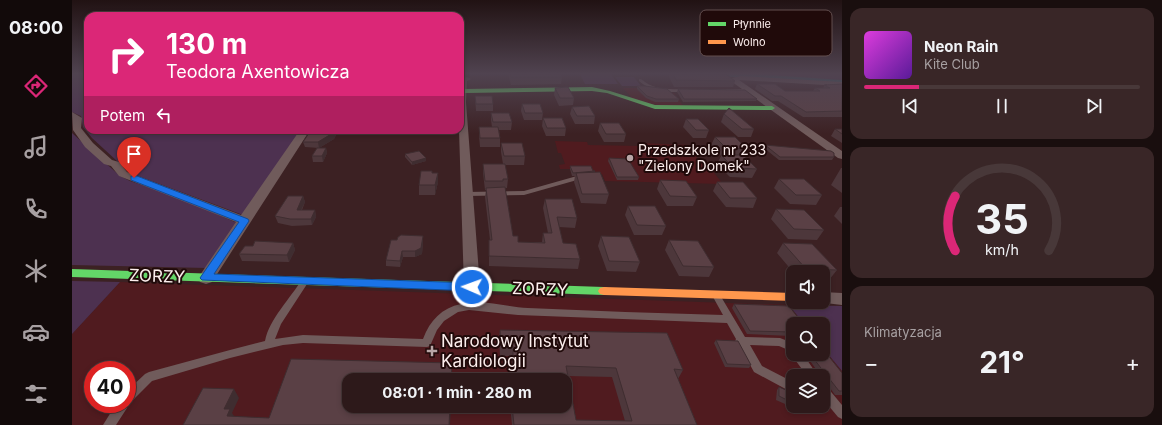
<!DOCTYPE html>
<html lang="pl">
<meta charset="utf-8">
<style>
:root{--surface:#2d191a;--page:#392627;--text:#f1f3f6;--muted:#a7a0a2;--line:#483839;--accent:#db2777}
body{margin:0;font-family:Inter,sans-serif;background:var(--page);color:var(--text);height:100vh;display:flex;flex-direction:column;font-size:15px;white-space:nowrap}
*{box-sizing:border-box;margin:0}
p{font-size:13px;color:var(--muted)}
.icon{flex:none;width:22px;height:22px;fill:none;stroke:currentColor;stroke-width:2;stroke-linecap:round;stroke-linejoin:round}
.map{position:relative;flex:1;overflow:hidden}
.details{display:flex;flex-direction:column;gap:8px;padding:8px;background:#190e0e;width:320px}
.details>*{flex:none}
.top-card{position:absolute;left:12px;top:12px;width:380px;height:122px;border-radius:12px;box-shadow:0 2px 6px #0003,0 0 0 1px var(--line);background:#db2777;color:#fff;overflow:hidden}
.tools{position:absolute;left:714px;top:265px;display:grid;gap:8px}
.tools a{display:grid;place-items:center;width:44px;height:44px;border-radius:8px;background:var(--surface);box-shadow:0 2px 6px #0003,0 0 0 1px var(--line);font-size:20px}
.speed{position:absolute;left:12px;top:361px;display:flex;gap:8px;font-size:20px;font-weight:700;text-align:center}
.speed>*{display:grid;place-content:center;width:52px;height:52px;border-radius:50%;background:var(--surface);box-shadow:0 2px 6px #0003,0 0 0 1px var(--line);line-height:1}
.speed .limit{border:6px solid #d22;background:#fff;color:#111}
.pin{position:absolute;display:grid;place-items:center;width:34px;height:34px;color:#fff;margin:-41px -17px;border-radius:50% 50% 50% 0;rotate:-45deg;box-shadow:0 0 4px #0007}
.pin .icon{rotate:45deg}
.me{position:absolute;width:44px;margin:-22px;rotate:272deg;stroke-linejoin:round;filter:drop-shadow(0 0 3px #0008)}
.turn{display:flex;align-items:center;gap:14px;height:84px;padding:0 16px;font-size:18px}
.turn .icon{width:52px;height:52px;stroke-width:2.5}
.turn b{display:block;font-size:28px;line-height:34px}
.then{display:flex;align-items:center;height:38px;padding:0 16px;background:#0003;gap:8px;font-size:15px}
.big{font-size:30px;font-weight:700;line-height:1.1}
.details .tile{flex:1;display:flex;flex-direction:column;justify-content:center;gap:6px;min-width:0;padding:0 14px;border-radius:12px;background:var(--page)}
.details .dial{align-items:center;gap:0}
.dial svg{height:104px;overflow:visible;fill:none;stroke:var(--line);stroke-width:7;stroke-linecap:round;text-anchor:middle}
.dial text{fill:var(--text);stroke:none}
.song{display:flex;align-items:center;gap:12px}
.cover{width:48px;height:48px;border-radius:6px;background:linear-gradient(135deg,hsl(300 70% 55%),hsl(270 70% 35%))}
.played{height:4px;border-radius:2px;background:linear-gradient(90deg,var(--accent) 20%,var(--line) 20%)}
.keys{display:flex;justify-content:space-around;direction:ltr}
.heat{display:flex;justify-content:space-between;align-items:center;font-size:22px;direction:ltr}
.trip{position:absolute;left:270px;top:373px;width:230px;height:40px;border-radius:12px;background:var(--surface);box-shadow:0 2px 6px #0003,0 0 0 1px var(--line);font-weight:700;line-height:40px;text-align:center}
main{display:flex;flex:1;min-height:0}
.dock{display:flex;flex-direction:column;width:72px;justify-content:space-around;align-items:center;background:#120a0a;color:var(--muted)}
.dock .icon{width:28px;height:28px}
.dock .current{color:var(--accent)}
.dock b{font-size:18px;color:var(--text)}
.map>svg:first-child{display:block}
.built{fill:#501b1f;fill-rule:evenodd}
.green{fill:#4d3150}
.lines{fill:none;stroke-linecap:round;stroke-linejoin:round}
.canal{fill:#1c7075;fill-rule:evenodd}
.lane{fill:#705b5b;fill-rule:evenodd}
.street{fill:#705b5b;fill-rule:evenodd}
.fast{fill:#63d668;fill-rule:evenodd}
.slow{fill:#ff974d;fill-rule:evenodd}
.wall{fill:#4d373b;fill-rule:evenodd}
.shaded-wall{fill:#3f2d30}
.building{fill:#5a4045;stroke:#3f2d30;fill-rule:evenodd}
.route{fill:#1a73e8;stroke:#114b97}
.poi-dot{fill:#b9a6a6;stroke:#200a0a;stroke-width:1.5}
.labels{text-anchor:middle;stroke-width:4;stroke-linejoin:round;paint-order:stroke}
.poi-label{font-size:14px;fill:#fceeed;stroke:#200a0a;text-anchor:start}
.near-street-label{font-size:17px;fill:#fceeed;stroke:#200a0a}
.near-poi-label{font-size:17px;fill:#fceeed;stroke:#200a0a;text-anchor:start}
.key{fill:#200a0a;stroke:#624e4e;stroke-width:1}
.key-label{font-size:11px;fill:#fceeed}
</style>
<main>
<nav class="dock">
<b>08:00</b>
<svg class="icon current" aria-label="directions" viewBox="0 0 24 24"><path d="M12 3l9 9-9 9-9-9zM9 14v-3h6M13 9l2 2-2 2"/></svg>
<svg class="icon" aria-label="music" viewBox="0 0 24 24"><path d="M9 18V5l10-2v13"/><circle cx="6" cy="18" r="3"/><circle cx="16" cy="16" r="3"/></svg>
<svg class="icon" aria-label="phone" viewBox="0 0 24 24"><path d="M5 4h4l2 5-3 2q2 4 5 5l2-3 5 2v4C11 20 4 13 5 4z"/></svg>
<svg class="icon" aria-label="climate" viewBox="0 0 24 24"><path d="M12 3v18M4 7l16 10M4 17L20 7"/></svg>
<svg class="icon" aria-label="car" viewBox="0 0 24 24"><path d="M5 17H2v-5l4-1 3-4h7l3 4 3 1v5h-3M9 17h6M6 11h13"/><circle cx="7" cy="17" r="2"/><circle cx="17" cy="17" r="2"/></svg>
<svg class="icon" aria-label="filters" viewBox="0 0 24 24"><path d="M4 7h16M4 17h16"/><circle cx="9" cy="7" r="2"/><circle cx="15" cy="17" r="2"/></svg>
</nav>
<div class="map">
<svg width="770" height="425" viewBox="0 0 770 425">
<rect width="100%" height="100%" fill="#3c2123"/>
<path class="built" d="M551 88H569L602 93 612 107H593L562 100Z
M483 141 515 142 516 145 567 146 566 143 619 145 624 151 621 152 629 163H634L651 184 533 181 530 174H520L518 169H488L487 165 493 164 489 153H486Z
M48 282 717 305 732 324H721V354H751V348L770 371V425H0V334ZM21 370H55V404H21ZM721 376H751V406H721ZM277 380H493V406H277Z"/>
<path class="green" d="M0 74H16V130H229L171 215 58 173 20 138 11 127 9 116 0 112Z
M508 74H539L546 84H513Z
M664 74H770V80Z
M543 77H562L569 86H550Z
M0 133 48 176 58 181 106 197 165 223 135 268 0 265Z
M0 281 48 282 0 334Z
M717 305 770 306V371L751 348V324H732Z"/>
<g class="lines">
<path class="canal" d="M645 74H686L770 80V84L648 76Z"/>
<path class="lane" d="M567 79H569C583 91 598 89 615 89L617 90C613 92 609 91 604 92 590 92 577 90 567 81Z
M628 89H674L676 90 674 91H628Z
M505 176H511L514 178 513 179 505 180 452 195 395 196 392 194 395 192 452 191Z
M233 278 236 279 237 281 209 324 203 339 231 335 351 339C358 320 370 308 389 304 410 299 435 307 456 308 521 311 586 313 651 315L641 297 642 295 645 294 648 295 673 337 708 338 721 343V354H731L746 376H735L721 357 720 354 721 352 707 346 678 345 690 366 721 382V393L682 372 667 345 665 344 663 341 664 339 655 323 446 315 397 310 386 312 372 321 365 330 358 346 355 347 231 343 211 345 158 358 80 381 59 402 56 403 55 408 44 425H31L44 404H55V391L73 374 77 372 158 350 193 341C197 319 219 298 230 279Z
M751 386 755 387 770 405V419L766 417 751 399Z"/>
<path class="street" d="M669 76 770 82V86L667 80 770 151V159L766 158 656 79Z
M395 77 399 79 395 81 394 102 408 287 406 291 400 293 394 291 392 287 387 130 388 79Z
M0 112 10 118 9 128 21 143 40 160 47 162 55 172 169 215 228 130H238L140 282 134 284 128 282 126 278 164 222 47 176 39 166 32 164 13 147 1 130Z
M751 292 770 293V305L745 302H751Z"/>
<path class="fast" d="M520 87 538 91 583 105 700 106 703 108 700 110 583 109 535 93 520 91 392 93 389 91 392 89Z
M0 269 532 287 536 288 538 291 536 294 532 295 0 277Z"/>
<path class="slow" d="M532 287 721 293V301L532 295 528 294 526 291 528 288Z"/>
</g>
<path class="wall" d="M436 74H489L490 77 489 84 439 85Z
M597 74H601L663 81 661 87H602L597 77Z
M685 84 713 91H741L743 88H751L753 85 770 84V117H731L706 101H700L683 89Z
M565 86 607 99 606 102H583L574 98 565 89Z
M483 88 502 98 501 105 487 106 482 95Z
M606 89 685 99 684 101 611 102 605 92Z
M403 96 421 104V111H404Z
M450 104 471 113 470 120H452L449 111Z
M500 107 523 116 522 124H503L498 114Z
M419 113 440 122 439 130H427L428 138V147H408L407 136V127H420L419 120Z
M652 114 682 129 679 137H666L649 122Z
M471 118 494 128 493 136H474L470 126Z
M614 119 637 130 634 138H621L611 127Z
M528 123 554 134 552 142H532L526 131Z
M763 129H770V143L759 136Z
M239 130H266V131L262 139 247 148 233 147 231 142Z
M643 137 675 149 672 156 685 169 680 178 658 177 645 164 649 156 639 145Z
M429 143 453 156 452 165H433L436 179 435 188H433L441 236 446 242H470L471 233H476L471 208 473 199 505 218 503 228 487 227 491 243 508 259 506 269 417 266V250L418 240 413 197 414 190H413L411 173V164H431L429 152Z
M693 145 762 157 760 160H707L692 148Z
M254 148 255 153 251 162H241L240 156Z
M333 154 354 161 340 165 333 157Z
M537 158 567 177 566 180H545L536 161Z
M498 166 523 171V173L537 194 534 204 509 203 502 182 503 176H500L498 169Z
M769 168H770V193L759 185Z
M360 173H366V182L363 195H347V185Z
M707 179 750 195 744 205 718 204 702 188Z
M588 180 625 197 621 206H595L585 189Z
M645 182 685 198 681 208 654 207 641 191Z
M231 196 233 202 230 210H243L244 217 240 225 220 226 206 223 203 216Z
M556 206 594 226 590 235H562L553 215Z
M768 207H770V224L762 216Z
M704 209 752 230 745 240 716 239 699 219Z
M351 236V242L350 254 343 257H331L328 267 314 266V260L325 240Z
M529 236 568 262 564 272 535 271 526 246Z
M597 240 642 267 637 277 607 276 593 250Z
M221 243 223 250 217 262 170 261 167 254 181 246Z
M711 243 765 270 757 280H751V272H721L705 253Z
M662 304 721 324V339L719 336 675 334 660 308Z
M428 330 611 370 606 379 625 425H440L438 406H493V380H437L436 374 437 365H440L439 356H428L427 339ZM496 376 540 377 553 421 504 420Z
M644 340 679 365 677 368 653 367 642 343Z
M733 354H751L770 373V395H763L751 378V376H749Z
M707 387 721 393V406H732V408L729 411 704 400 705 390Z"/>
<path class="shaded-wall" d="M263 130H266V131L262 139 247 148 246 142Z
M254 148 255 153 251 162 250 156Z
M354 158V161L340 165V162Z
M366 173V182L363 195V185Z
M231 196 233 202 226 216 225 210Z
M243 210 244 217 240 225 239 219Z
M351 236V242L350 254 343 257V251Z
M221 243 223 250 217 262 215 255Z
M330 251 331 257 328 267V261Z
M162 389 167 398 160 413 164 419 155 416 152 409Z
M378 406H379L378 425H377Z"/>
<path class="building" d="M438 74H489L490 77H439Z
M601 74H654L663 81 604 80Z
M685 84H703L713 91H748L743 88H758L752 85H755H753L770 84V111L734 112 709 96H703Z
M565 86H573L595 89 607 99H584L575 96Z
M496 87 502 98H488L483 88Z
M606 89 673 90 685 99H612Z
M403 96H420L421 104H404Z
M450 104H468L471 113H453Z
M517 106 523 116H505L500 107Z
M657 108 682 129H670L652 114Z
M419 113H437L440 122H421Z
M471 118H490L494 128H475Z
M614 119H626L637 130H624Z
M528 123H547L554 134H534Z
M407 127H426L428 138H408Z
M763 129H770V134Z
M239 130H263L261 133 246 142H231Z
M643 137H663L675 149 654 148Z
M429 143H450L453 156H432Z
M693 145 759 151 762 153V157H708Z
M245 148H254L250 156H240Z
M347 151 354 158 340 162 333 154Z
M649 155H671L685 169 662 168Z
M537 158 556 159 567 177H545Z
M411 164H433L436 179H431V181H413Z
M498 166H519L521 171H523L501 173Z
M349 171H360V173H366L363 185H347Z
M528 172 537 194H510L504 173Z
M707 179H732L750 195H724Z
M588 180 614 181 625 197 598 196Z
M645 182H671L685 198H658Z
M433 187 441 236H446V242L473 243 471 233H480L473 199H500L505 218 485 217 491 243 504 244 508 259 417 256V240H420L414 188Z
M216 196H231L225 210H243L239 219H218L203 216Z
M556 206H583L594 226 565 225Z
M704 209 732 210 752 230 722 229Z
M329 235 351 236 349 248 343 251H330L328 261 314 260 319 240H325L326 237Z
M529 236 557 237 568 262 537 261Z
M597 240 626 241 642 267 611 266Z
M183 241 221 243 215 255 167 254 173 246H181Z
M711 243 740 244 765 270 734 269Z
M662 304 717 306 731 324H721V332L678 331Z
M428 330 595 333 611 370 602 369 625 425H442L440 406H493V380H438L437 365H441V346H429ZM494 366 544 368 560 421 504 420Z
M644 340 666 341 679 365 655 364Z
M751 349 770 373V391H767L738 354H751Z
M219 359 380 363 379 380H277V406H378L377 425H111L131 388 162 389 152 409H158L155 416 197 418Z
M707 387 721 393V403L707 396Z"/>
<linearGradient id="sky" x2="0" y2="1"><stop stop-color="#211213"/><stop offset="0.55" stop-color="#504350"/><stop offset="1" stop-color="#504350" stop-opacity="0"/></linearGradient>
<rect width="770" height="134" fill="url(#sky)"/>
<path class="route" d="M59 176H65L176 219 177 221 142 274 400 283 405 287 400 291 130 280 128 278 130 275 167 222 59 180Z"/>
<g class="poi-dot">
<circle cx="558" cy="158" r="4"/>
<path d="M358 345h4v4h4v4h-4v4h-4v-4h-4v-4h4z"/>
</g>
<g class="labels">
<g class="poi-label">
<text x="566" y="155">Przedszkole nr 233<tspan x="566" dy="16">"Zielony Domek"</tspan></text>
</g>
<g class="near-street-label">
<text transform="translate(85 276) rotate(2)" y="6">ZORZY</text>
<text transform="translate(468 289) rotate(2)" y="6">ZORZY</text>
</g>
<g class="near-poi-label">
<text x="369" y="347">Narodowy Instytut<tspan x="369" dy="20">Kardiologii</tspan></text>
</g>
</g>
<rect x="628" y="10" width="132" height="46" rx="6" class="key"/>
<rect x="636" y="22" width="18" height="4" fill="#63d668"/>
<rect x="636" y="40" width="18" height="4" fill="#ff974d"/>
<g class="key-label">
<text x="661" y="28">Płynnie</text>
<text x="661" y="46">Wolno</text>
</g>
</svg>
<div class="tools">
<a><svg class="icon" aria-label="sound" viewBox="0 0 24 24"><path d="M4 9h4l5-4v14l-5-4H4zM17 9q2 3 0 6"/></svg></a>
<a><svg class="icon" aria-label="search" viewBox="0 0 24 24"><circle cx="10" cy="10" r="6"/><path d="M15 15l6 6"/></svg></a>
<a><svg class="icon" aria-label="layers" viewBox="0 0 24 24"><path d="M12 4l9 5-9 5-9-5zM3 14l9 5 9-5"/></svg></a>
</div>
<div class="speed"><div class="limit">40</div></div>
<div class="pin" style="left:62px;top:178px;background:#d93025"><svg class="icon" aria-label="arrive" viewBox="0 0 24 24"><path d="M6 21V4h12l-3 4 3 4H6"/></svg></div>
<svg class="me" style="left:400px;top:287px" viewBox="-20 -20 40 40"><circle r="17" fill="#1a73e8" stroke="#fff" stroke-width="3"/><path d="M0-11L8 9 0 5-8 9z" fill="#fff"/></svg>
<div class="trip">08:01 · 1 min · 280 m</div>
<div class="top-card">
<div class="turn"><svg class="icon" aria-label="right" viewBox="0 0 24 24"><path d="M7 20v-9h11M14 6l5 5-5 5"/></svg><div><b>130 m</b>Teodora Axentowicza</div></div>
<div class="then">Potem<svg class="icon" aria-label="left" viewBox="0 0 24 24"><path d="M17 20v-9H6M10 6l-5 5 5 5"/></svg></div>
</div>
</div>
<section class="details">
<div class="tile">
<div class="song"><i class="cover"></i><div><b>Neon Rain</b><p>Kite Club</p></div></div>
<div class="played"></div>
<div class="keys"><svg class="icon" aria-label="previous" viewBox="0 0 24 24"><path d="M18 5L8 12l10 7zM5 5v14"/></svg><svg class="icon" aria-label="pause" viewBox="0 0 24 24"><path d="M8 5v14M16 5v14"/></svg><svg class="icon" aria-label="next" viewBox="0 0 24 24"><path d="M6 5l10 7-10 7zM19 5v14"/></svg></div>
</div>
<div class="tile dial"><svg viewBox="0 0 100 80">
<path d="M14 69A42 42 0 1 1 86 69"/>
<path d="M14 69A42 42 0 0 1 14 27" stroke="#db2777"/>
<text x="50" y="56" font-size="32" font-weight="700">35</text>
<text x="50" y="72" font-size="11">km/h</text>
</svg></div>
<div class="tile"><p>Klimatyzacja</p>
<div class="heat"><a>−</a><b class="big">21°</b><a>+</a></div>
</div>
</section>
</main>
